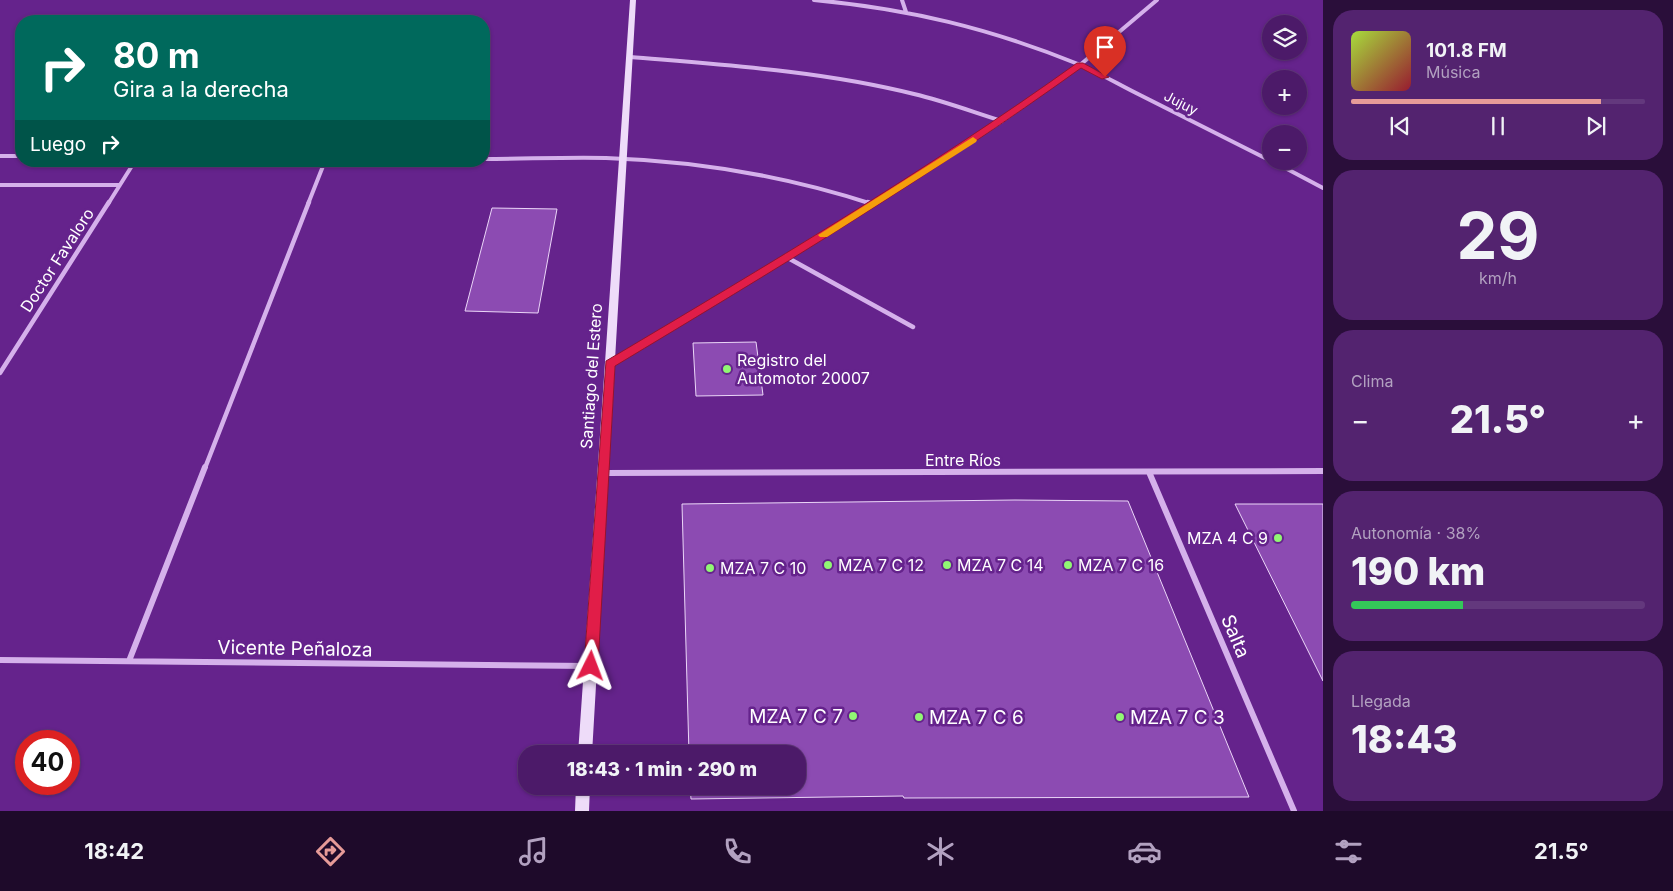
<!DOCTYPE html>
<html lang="es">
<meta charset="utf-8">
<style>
:root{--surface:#4c1a69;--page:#53236f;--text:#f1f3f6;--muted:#b2a1c0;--line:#63387d;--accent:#e69b98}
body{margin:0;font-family:Inter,sans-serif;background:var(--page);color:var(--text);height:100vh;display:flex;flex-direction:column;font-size:19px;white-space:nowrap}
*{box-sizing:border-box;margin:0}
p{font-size:16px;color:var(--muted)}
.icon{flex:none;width:28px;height:28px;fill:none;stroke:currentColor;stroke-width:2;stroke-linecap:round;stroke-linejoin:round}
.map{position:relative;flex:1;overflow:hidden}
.details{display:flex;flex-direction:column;gap:10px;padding:10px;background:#2a0e3a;width:350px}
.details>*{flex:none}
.hud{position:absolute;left:15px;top:15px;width:475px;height:152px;border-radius:20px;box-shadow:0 1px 4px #0004,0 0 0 1px var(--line);background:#00695c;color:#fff;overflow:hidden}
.tools{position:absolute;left:1262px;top:15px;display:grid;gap:10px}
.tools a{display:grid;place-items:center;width:45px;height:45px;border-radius:50%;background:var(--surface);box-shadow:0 1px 4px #0004,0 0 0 1px var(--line);font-size:25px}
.speed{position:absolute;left:15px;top:730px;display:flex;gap:10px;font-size:25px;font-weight:700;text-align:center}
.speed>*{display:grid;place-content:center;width:65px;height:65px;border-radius:50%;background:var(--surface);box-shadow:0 1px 4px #0004,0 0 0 1px var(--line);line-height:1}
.speed .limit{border:8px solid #d22;background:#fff;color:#111}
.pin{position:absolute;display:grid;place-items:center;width:42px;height:42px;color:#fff;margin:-51px -21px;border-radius:50% 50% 50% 0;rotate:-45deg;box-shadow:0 0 5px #0007}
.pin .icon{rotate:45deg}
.me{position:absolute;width:55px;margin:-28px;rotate:3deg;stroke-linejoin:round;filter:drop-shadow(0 0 4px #0008)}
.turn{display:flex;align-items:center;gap:18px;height:105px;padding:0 15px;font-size:22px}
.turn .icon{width:65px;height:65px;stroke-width:2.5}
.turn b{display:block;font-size:35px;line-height:42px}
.then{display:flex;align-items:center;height:48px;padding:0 15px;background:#0003;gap:10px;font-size:19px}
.big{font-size:38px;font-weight:800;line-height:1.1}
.details .card{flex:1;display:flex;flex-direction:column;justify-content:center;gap:8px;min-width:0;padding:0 18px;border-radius:20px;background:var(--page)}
.details .dial{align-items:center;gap:0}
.dial b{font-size:65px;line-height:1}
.song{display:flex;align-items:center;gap:15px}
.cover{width:60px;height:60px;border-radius:8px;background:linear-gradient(135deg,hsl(80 70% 55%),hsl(350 70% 35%))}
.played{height:5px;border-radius:2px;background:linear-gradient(90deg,var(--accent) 85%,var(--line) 85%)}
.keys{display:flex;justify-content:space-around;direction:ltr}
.heat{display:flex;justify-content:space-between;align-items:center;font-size:28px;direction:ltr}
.charge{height:8px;border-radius:4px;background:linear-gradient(90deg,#34c759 38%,var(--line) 0)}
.trip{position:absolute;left:518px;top:745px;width:288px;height:50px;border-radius:20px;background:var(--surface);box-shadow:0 1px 4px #0004,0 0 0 1px var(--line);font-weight:800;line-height:50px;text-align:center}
.menu{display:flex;height:80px;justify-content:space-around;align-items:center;background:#1e0a2a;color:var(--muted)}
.menu .icon{width:35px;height:35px}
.menu .active{color:var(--accent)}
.menu b{font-size:22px;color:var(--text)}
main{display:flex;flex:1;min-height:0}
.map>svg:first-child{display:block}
.building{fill:#8c4bb2;stroke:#ebd6f8}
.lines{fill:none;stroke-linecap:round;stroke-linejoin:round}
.street-far2{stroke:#d5b1eb;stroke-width:4}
.street-far1{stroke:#d5b1eb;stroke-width:4.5}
.street{stroke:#d5b1eb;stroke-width:6}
.secondary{fill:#eedcf9;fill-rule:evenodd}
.route{fill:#e11d48;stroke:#92132f}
.slow{fill:#f59e0b}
.poi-dot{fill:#91f674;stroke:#65238c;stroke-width:2}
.labels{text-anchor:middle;stroke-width:5;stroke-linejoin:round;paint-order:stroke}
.far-street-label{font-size:14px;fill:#fff;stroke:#65238c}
.street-label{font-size:16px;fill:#fff;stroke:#65238c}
.poi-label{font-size:16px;fill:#fff;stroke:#65238c;text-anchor:start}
.near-street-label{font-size:19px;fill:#fff;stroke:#65238c}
.near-poi-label{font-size:19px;fill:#fff;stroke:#65238c;text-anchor:start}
</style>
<main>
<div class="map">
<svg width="1323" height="811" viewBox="0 0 1323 811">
<rect width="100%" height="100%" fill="#65238c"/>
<path class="building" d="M492 208 557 209 538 313 465 311Z
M756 342 763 395 696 396 693 343Z
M1015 500 1128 501 1249 797 904 798 903 796 691 799 690 786H796V754H689L682 504Z
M1235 504H1323V681Z"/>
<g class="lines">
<path class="street-far2" d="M814 0C909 9 989 28 1078 64 1100 73 1121 86 1142 96 1185 118 1228 139 1271 161
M902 0 906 12
M630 57C725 65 822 71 914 94 944 101 973 112 1002 121
M0 156H21
M484 159C525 159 565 157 606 158 696 161 786 176 872 204
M1272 161 1323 188
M0 185H120
M108 204 135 161
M308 204 325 161
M873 204 1002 121 1080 65 1157 0"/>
<path class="street-far1" d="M868 202 873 204
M788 258 913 327
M610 364 788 258 875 202
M0 373 109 202
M205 468 309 202"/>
<path class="street" d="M1149 472 1294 811
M604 473 1323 471
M0 660 590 666
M129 661 205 467"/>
<path class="secondary" d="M630 0H636L592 754H578Z
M576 786H590L589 811H575Z"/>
</g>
<path class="route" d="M1077 63H1083L1109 77 1102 79 1081 68C931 176 773 271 615 366L598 666 596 670 591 672 586 670 584 666 606 361C766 266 926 171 1077 63Z"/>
<path class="slow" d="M973 137 977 140 976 142 827 237H820L818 235Z"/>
<g class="poi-dot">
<circle cx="727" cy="369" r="5"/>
<circle cx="1278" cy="538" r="5"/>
<circle cx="828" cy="565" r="5"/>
<circle cx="947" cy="565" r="5"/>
<circle cx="1068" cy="565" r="5"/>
<circle cx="710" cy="568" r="5"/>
<circle cx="853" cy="716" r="5"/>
<circle cx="919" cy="717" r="5"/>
<circle cx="1120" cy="717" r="5"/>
</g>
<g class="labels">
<g class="far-street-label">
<text transform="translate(1181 103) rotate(27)" y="5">Jujuy</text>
</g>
<g class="street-label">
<text transform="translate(57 260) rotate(-57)" y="6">Doctor Favaloro</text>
<text transform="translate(591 376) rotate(-86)" y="6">Santiago del Estero</text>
<text x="963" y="466">Entre Ríos</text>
</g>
<g class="poi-label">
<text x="737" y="366">Registro del<tspan x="737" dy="18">Automotor 20007</tspan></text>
<text x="1268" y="544" text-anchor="end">MZA 4 C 9</text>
<text x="838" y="571">MZA 7 C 12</text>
<text x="957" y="571">MZA 7 C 14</text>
<text x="1078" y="571">MZA 7 C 16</text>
<text x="720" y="574">MZA 7 C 10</text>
</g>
<g class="near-street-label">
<text transform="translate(1236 636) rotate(67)" y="7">Salta</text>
<text transform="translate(295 648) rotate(1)" y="7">Vicente Peñaloza</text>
</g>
<g class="near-poi-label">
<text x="843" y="723" text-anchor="end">MZA 7 C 7</text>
<text x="929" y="724">MZA 7 C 6</text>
<text x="1130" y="724">MZA 7 C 3</text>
</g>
</g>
</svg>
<div class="tools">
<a><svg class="icon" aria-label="layers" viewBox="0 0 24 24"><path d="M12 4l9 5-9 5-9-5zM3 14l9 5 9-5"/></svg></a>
<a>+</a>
<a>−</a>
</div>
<div class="speed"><div class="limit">40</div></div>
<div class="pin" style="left:1105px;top:77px;background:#d93025"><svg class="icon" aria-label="arrive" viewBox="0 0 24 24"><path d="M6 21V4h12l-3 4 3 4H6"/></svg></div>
<svg class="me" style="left:591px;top:666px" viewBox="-20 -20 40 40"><path d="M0-17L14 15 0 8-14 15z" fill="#e11d48" stroke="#fff" stroke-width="4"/></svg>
<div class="trip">18:43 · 1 min · 290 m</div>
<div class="hud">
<div class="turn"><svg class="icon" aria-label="right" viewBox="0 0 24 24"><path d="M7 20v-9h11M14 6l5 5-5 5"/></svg><div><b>80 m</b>Gira a la derecha</div></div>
<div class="then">Luego<svg class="icon" aria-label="right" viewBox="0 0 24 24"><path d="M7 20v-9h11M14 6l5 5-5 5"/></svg></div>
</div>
</div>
<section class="details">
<div class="card">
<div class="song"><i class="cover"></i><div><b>101.8 FM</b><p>Música</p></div></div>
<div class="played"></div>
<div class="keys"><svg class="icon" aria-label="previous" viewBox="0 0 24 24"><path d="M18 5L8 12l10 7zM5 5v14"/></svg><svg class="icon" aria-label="pause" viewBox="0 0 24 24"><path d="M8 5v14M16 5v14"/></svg><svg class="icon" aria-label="next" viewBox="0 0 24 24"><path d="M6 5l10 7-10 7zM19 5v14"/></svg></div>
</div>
<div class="card dial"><b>29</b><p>km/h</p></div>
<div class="card"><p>Clima</p>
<div class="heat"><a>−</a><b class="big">21.5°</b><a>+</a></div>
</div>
<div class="card"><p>Autonomía · 38%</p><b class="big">190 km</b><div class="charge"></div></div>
<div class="card"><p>Llegada</p><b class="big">18:43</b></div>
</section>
</main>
<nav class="menu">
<b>18:42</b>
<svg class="icon active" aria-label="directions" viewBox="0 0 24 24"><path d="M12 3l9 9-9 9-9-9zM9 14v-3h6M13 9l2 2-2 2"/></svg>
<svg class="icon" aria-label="music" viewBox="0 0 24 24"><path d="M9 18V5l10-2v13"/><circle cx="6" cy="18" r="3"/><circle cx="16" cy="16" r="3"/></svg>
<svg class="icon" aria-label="phone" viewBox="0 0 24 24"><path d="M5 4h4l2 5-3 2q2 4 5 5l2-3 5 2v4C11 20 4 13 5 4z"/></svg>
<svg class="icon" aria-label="climate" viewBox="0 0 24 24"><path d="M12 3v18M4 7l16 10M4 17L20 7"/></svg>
<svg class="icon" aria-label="car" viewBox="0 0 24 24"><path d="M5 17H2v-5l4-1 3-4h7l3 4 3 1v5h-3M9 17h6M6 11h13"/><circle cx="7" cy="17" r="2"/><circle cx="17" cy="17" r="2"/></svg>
<svg class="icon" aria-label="filters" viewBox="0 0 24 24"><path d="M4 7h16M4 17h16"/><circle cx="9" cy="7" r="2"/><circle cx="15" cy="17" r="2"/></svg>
<b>21.5°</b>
</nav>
